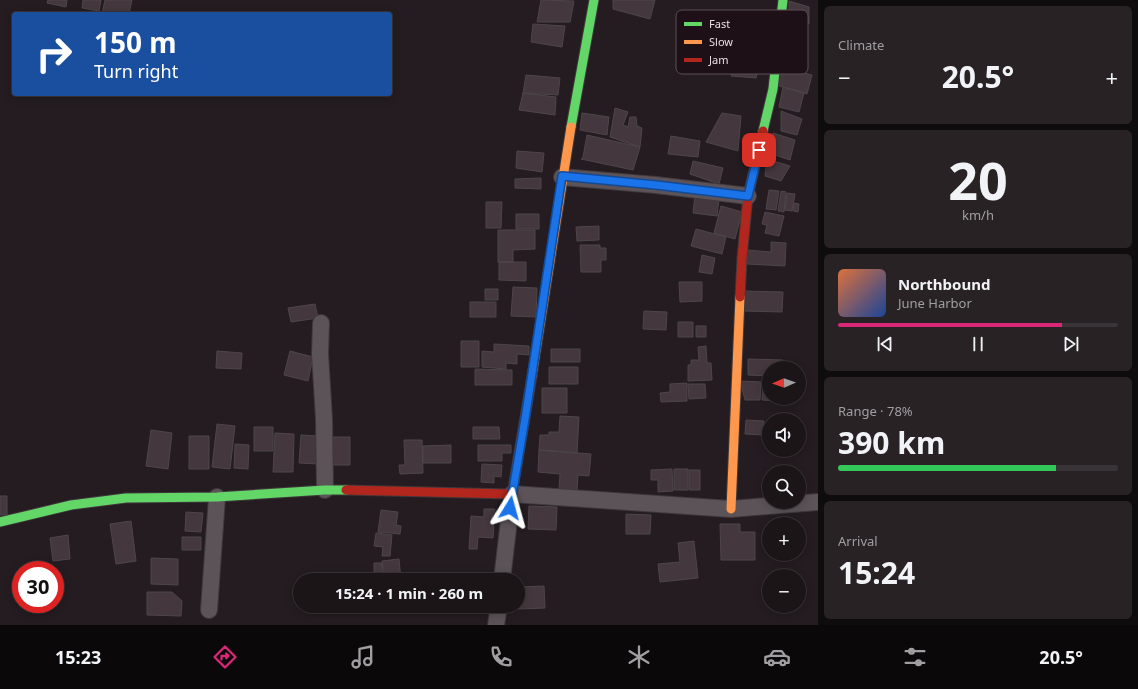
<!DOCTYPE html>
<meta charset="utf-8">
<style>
:root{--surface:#1b1518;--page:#282225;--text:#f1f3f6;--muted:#a09fa2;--line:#393437;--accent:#db2777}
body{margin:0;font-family:"Noto Sans",sans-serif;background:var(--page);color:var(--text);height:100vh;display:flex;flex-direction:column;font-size:15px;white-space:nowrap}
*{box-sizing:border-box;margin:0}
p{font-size:13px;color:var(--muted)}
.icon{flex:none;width:22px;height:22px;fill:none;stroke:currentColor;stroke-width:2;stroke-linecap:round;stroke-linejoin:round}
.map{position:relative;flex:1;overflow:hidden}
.drawer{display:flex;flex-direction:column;gap:6px;padding:6px;background:#0f0c0d;width:320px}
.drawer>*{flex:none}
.banner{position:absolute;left:12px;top:12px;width:380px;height:84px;border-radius:4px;box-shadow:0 2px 10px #0003,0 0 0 1px var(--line);background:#1a4fa0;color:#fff;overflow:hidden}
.needle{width:26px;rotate:268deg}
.fabs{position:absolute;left:762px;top:361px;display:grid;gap:8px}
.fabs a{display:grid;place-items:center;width:44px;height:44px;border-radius:50%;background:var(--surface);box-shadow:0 2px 10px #0003,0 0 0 1px var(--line);font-size:20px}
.speed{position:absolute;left:12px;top:561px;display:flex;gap:8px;font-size:20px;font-weight:700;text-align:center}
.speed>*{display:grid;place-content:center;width:52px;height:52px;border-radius:50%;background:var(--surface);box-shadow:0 2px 10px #0003,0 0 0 1px var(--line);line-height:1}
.speed .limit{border:6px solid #d22;background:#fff;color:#111}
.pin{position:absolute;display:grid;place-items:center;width:34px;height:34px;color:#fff;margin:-17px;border-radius:8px;box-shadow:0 2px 6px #0006}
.me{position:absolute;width:44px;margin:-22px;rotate:8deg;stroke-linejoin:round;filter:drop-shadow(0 0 3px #0008)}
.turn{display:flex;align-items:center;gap:14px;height:84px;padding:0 16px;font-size:18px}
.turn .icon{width:52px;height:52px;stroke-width:2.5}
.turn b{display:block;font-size:28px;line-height:34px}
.big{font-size:30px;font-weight:700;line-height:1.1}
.drawer .tile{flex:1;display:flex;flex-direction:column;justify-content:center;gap:6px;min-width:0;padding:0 14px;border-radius:6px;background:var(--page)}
.drawer .dial{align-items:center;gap:0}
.dial b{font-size:52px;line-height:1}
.song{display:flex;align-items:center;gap:12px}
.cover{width:48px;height:48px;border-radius:6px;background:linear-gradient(135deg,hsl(20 70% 55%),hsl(220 70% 35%))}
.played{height:4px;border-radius:2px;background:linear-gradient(90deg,var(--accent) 80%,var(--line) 80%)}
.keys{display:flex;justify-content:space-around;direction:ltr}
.heat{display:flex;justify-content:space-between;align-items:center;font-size:22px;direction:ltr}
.charge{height:6px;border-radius:3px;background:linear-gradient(90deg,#34c759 78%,var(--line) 0)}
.trip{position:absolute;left:293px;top:573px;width:232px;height:40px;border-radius:20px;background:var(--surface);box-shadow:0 2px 10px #0003,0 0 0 1px var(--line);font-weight:700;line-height:40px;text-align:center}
.dock{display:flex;height:64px;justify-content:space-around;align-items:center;background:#0b080a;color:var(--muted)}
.dock .icon{width:28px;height:28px}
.dock .on{color:var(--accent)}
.dock b{font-size:18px;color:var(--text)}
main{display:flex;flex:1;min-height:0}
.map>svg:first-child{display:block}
.building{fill:#44383e;stroke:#4d4649}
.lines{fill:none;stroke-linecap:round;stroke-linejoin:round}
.street-casing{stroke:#3f383b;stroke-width:18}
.fast-casing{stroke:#3f383b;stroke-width:11}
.slow-casing{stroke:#3f383b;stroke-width:11}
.jam-casing{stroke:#3f383b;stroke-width:11}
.street{stroke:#5b5357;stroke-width:16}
.fast{stroke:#63d668;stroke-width:9}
.slow{stroke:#ff974d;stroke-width:9}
.jam{stroke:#b3261e;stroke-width:9}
.route-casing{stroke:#114b97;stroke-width:10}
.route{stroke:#1a73e8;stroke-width:7}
.key{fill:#1e1017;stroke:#5b4e54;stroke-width:1}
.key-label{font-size:11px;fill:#e9dee3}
</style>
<main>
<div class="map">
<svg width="818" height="625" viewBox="0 0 818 625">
<rect width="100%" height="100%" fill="#241c20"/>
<path class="building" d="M48 0H67L66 7 47 3Z
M83 0H101L99 11 82 8Z
M105 0H132L129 14H102Z
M541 0 574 1 570 22H537Z
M613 0H655L650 19 613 9Z
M789 1 809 7V24L789 16Z
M533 24 565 26 562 47 531 42Z
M741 44 756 50 751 65 758 70 756 78 731 76Z
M780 67 812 75 807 94 776 85Z
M526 75 560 78 558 95 523 93Z
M783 87 804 93 799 112 779 107Z
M523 93 556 97 555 115 519 110Z
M615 108 628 112 623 125 628 127 630 117H636L637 126 642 128 640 147 610 137Z
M781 111 802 119 797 135 781 131Z
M582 113 609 117 607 135 580 130Z
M722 113 741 116 738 151 706 142Z
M773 133 795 140 790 160 769 153Z
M587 135 640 147 633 170 581 159 583 157Z
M671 136 700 141 698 157 668 154Z
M517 151 544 153 542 172 516 168Z
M767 159 790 166 781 181 765 176Z
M693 161 723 168 719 184 690 174Z
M541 178V189L515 188V179Z
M769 190 779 191 776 210 766 209Z
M781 191 786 192 784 212 778 211Z
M787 193 795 194 792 211 785 210Z
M695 195 719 198 717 216 693 213Z
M486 202H502L501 228H486Z
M794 203 799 204 798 212 793 211Z
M721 206 742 212 735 239 714 233Z
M765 212 784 216 779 236 765 233 767 225 762 224Z
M516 214H539V229H516Z
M599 226V240L577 241 576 227Z
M696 229 726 237 722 254 691 246Z
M498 230H535V249L513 250V262H498Z
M771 242 786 243 785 266 747 264V250L771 252Z
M580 245H600V248H606V260H601V272H581Z
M702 255 715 258 712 274 699 272Z
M499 262H526V281L499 280Z
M679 282H702V301L680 302Z
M513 287 537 288 536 317 511 316Z
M485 289H498V300H485Z
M743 291 783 292 782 312 742 311Z
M470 302H496V317H470Z
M315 304 318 318 291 322 288 308Z
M644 311 667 312 666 330 643 329Z
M678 322H693V337H678Z
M696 326H706V337H696Z
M461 341H479V367H461Z
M494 344 529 346V355L517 354V364L506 363V369L482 367V351L494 352Z
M706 346 707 363H711L712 380 688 381V365H691V360H699L698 347Z
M551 349H580V362H551Z
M217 351 242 353 241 369 216 368Z
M290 351 313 357 308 381 284 375Z
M748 359 783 360V368H769V376L748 375Z
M549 367H578V384H549Z
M475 369 512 370V385H475Z
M740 381 761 382 760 400H745Z
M763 382H769V398H778V401L762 400Z
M687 383V401L661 402 660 393 670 392V384Z
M688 384H705L706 398 689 399Z
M542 388H567V413H542Z
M560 416 579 417 577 453 539 450 540 435H549V432H559Z
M746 420 764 421 763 435 745 434Z
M217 424 235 426 230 469 212 467Z
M254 427H273V451H254Z
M473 427H499L500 439H473Z
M151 430 172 433 168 469 146 466Z
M275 433 294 434 293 472H273Z
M301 435 319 436 318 464 299 463Z
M189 436H209V469H189Z
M330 437H350V465H330Z
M404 440H422L423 473 400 474 399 465H405Z
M235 444 249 445 248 469 234 468Z
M451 445V463H423V446Z
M478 445H511V453H502V461H478Z
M539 450 591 454 589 476 578 475 577 490 559 489 560 474 538 472Z
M482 464 502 465 501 477 494 476V483L481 482Z
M672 469 673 491 658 492V480H651V470Z
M674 469H688V490H674Z
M689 470H700V490H689Z
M0 496H7V515H0Z
M529 506 557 507 556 530 528 529Z
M484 509H495L493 538 478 537 477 549H469L471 516 484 517Z
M381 510 398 512 396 525 401 526 400 534 378 532Z
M186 512 203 513 201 532 185 531Z
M626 514 651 515 650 534H626Z
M131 521 136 561 116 564 110 524Z
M720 524H740V532H755V560H721Z
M376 533 392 535 390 556H382L383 547 374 546Z
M68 535 70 559 53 561 50 538Z
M182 537H201V550H182Z
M694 541 698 578 660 582 658 564 680 562 678 543Z
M151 558 178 559V585L151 584Z
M399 559 401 580H384L382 561Z
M374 563H382V576H374Z
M544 586 545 608 518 609V587Z
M147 592H172L182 601 181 616 147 615Z"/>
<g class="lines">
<defs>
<path id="street" d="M562 177 656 185 748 196
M321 323 320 354 324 419 325 490
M502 580 512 494 731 509 818 502
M209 610 217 497
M496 625 499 606"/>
<path id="fast" d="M571 127 594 0
M763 131 773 89 783 0
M0 522 71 505 126 498 217 497 325 490H346"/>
<path id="slow" d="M532 376 571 127
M731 509 740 297"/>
<path id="jam" d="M740 297 742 258 748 196 763 131
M346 490 512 494 532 376"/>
</defs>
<use href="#street" class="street-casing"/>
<use href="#fast" class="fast-casing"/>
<use href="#slow" class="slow-casing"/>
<use href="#jam" class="jam-casing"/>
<use href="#street" class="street"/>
<use href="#fast" class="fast"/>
<use href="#slow" class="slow"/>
<use href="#jam" class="jam"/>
</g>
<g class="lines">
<defs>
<path id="route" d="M510 508 526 413 562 176 656 185 748 196 759 150"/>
</defs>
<use href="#route" class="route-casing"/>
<use href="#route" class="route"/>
</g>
<rect x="676" y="10" width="132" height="64" rx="6" class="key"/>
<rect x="684" y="22" width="18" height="4" fill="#63d668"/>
<rect x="684" y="40" width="18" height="4" fill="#ff974d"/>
<rect x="684" y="58" width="18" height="4" fill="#b3261e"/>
<g class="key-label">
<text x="709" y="28">Fast</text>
<text x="709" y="46">Slow</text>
<text x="709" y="64">Jam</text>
</g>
</svg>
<div class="fabs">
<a><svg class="needle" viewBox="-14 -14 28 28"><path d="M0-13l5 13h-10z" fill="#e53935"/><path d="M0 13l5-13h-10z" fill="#a09fa2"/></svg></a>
<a><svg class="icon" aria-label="sound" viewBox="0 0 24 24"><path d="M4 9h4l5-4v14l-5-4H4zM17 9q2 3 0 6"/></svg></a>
<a><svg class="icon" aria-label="search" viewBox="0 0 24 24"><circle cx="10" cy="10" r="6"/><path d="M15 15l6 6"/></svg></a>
<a>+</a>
<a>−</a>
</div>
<div class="speed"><div class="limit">30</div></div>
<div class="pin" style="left:759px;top:150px;background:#d93025"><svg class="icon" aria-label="arrive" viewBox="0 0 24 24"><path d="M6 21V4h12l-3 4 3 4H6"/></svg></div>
<svg class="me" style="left:510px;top:508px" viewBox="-20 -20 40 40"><path d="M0-17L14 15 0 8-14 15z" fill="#1a73e8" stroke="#fff" stroke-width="4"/></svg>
<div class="trip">15:24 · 1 min · 260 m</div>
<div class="banner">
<div class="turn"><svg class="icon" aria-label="right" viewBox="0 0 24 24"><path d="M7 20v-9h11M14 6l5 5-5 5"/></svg><div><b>150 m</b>Turn right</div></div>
</div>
</div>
<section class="drawer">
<div class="tile"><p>Climate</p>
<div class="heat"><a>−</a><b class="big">20.5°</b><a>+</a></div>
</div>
<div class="tile dial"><b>20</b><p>km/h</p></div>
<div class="tile">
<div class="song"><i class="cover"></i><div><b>Northbound</b><p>June Harbor</p></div></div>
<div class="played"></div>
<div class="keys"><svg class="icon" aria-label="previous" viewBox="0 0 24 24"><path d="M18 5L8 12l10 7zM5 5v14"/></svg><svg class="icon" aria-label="pause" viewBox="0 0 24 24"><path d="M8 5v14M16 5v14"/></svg><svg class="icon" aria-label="next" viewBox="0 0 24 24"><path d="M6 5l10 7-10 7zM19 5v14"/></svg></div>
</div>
<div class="tile"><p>Range · 78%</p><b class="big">390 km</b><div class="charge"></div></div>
<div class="tile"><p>Arrival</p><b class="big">15:24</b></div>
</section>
</main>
<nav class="dock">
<b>15:23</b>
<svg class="icon on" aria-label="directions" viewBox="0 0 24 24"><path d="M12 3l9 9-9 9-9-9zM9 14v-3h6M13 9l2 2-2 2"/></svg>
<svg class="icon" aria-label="music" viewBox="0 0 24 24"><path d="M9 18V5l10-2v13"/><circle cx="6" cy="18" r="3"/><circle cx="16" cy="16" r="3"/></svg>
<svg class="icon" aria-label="phone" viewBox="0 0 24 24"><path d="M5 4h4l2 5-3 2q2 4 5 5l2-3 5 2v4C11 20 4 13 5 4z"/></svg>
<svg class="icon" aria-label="climate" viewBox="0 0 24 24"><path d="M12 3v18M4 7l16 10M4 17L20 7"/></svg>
<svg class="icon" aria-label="car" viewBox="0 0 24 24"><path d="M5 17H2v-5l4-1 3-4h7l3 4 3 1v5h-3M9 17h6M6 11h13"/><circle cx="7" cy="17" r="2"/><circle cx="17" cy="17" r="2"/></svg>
<svg class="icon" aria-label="filters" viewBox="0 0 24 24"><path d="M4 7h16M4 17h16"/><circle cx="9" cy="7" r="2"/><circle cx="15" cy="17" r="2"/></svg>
<b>20.5°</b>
</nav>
